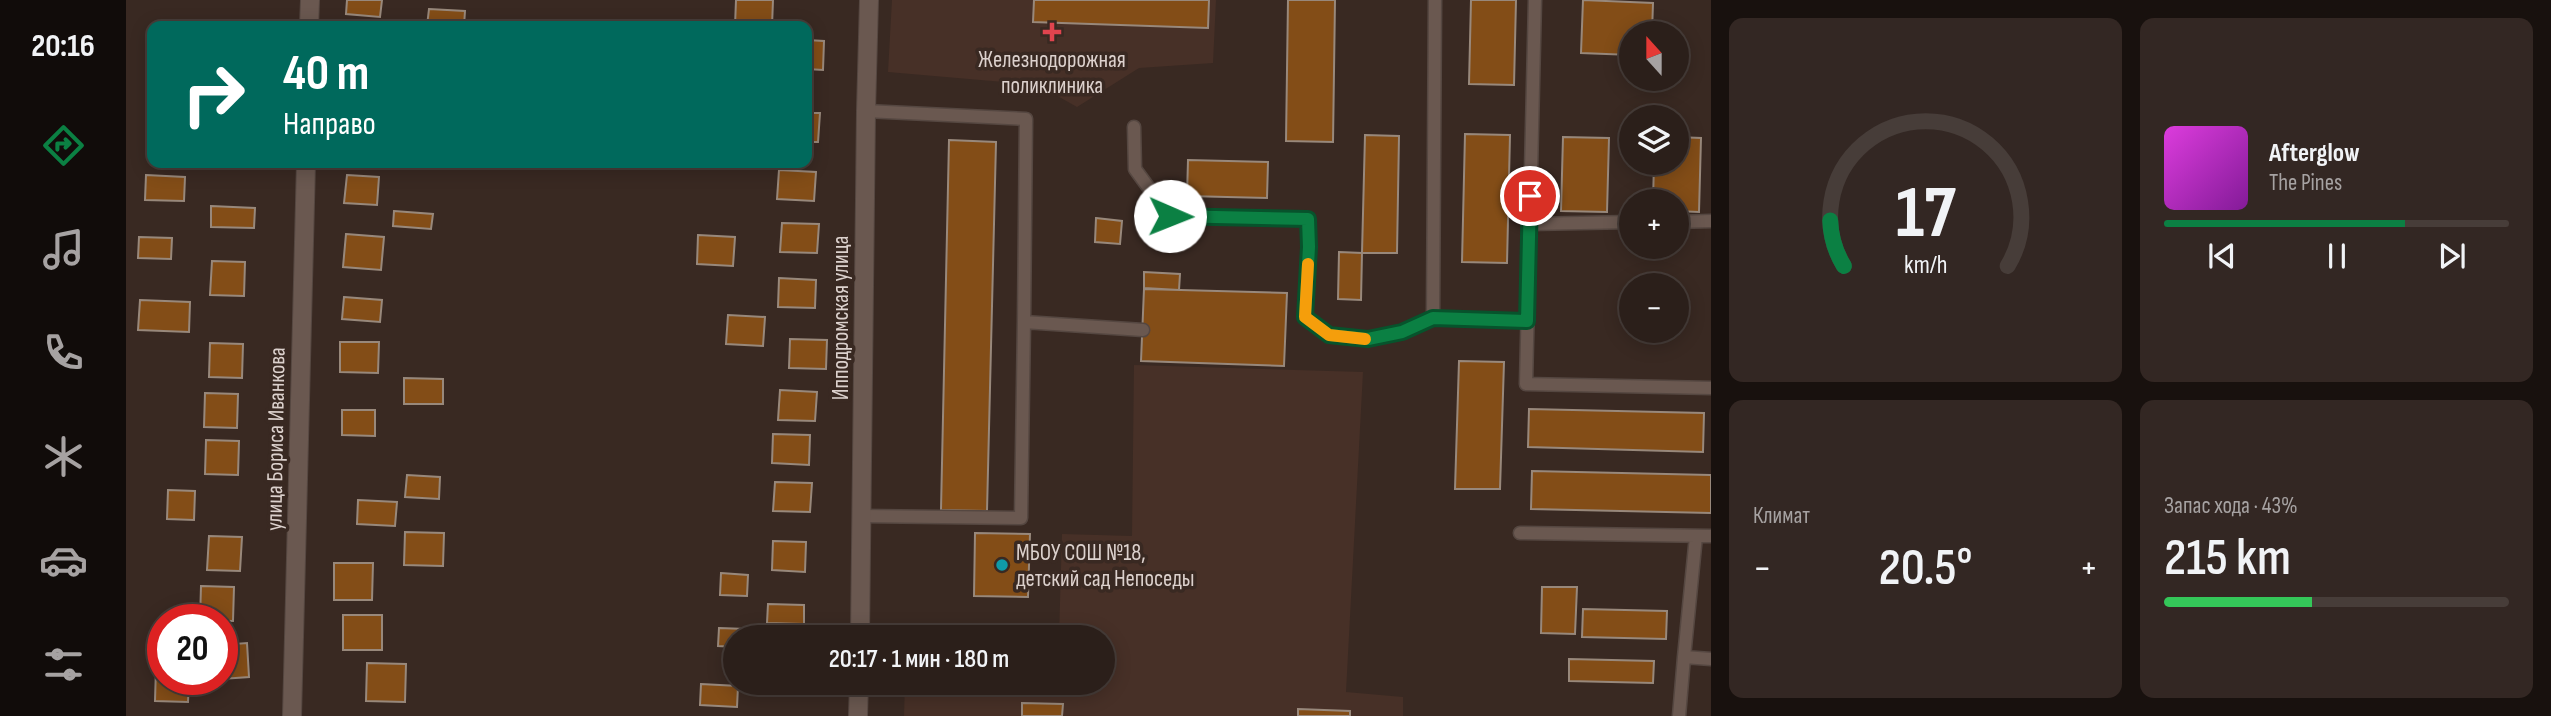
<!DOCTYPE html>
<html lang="ru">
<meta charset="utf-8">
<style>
:root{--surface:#2b1f1a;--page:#332723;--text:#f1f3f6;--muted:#a6a2a2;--line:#473d39;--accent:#0b8043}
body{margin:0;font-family:"Sofia Sans Condensed",sans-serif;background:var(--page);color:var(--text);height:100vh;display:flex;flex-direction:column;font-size:26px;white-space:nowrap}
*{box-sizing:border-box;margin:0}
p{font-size:23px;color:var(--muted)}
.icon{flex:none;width:38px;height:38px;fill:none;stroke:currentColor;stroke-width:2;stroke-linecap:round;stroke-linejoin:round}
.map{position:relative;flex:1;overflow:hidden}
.side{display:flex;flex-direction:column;gap:18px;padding:18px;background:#18110e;width:840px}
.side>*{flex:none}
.banner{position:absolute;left:21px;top:21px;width:665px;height:147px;border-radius:14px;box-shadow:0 4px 18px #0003,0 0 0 2px var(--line);background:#00695c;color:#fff;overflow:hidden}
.needle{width:46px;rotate:339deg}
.tools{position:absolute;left:1493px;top:21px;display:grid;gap:14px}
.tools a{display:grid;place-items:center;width:70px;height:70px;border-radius:50%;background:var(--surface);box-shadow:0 4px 18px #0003,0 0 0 2px var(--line);font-size:35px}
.speed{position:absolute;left:21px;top:604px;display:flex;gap:14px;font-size:35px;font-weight:700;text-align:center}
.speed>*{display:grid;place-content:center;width:91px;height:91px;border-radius:50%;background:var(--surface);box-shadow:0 4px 18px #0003,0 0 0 2px var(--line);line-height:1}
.speed .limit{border:10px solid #d22;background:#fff;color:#111}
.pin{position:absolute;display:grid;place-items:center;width:60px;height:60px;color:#fff;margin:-30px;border:4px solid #fff;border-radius:50%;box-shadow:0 2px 7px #0007}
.me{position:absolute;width:77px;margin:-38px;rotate:91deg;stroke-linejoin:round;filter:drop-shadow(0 0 5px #0008)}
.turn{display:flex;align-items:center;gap:24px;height:147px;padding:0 21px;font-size:32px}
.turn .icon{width:91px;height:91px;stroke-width:2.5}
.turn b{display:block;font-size:49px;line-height:60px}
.big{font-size:52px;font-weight:600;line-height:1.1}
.side .card{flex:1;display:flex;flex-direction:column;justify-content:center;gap:10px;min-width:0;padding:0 24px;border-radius:14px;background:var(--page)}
.side .dial{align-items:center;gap:0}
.dial svg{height:182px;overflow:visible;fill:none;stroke:var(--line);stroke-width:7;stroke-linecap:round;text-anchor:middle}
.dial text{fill:var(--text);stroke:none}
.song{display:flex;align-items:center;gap:21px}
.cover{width:84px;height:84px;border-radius:10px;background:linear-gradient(135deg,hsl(300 70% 55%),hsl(290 70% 35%))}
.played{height:7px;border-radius:4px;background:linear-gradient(90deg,var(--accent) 70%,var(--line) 70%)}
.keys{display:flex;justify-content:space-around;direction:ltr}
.heat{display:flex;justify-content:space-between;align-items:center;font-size:38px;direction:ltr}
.charge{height:10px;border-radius:5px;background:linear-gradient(90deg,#34c759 43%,var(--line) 0)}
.side .tiles{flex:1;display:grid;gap:18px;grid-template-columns:repeat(2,1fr)}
.trip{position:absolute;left:597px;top:625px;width:392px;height:70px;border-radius:35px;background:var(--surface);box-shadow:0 4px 18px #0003,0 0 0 2px var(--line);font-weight:600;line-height:70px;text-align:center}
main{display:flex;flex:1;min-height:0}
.dock{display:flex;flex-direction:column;width:126px;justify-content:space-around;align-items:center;background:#110c0a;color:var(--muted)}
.dock .icon{width:49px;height:49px}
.dock .current{color:var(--accent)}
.dock b{font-size:32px;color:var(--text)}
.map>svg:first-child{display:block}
.built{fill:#473027}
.building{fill:#834d17;stroke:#98887b;stroke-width:2}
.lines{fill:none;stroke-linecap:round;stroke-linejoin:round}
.service-casing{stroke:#554741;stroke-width:15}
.minor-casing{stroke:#554741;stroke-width:20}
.service{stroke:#6a5850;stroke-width:12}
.minor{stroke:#6a5850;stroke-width:18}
.route-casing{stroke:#07532c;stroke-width:18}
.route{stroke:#0b8043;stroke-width:12}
.slow{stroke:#f59e0b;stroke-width:12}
.health-dot{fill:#e0444e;stroke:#392922;stroke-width:2.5}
.culture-dot{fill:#0f9aa8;stroke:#392922;stroke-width:2.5}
.labels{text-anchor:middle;stroke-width:7;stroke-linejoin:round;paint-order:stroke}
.poi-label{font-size:23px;fill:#dcd1cd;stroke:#392922}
.street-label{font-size:23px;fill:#dcd1cd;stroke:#392922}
</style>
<main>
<nav class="dock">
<b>20:16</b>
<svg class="icon current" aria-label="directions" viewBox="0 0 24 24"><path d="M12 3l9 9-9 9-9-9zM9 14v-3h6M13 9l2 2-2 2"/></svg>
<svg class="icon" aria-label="music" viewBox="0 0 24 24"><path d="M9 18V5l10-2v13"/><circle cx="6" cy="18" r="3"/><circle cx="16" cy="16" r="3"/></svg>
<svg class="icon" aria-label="phone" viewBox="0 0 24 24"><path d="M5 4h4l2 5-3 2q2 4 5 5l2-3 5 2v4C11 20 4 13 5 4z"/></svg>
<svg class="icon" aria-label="climate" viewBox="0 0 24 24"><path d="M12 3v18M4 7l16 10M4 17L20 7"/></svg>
<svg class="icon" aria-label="car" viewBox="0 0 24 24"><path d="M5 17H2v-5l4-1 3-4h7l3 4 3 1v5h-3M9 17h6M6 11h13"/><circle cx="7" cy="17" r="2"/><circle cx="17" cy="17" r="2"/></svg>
<svg class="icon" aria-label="filters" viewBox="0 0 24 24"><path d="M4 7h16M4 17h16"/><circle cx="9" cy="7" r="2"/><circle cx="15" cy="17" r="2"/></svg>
</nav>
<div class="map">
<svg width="1585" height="716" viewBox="0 0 1585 716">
<rect width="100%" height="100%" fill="#392922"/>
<path class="built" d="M766 0H1090L1087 63 1013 68 951 107 912 85 762 72Z
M1008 365 1237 372 1220 692 1277 697V716H778L779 683 976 682V637H933L936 534 1006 536Z"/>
<path class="building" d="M221 0H256L254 17 220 14Z
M610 0H647L646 26H609Z
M908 0H1083L1082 28 907 22Z
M1162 0H1209L1207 142 1160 141Z
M1345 0H1390L1388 85 1343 84Z
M1457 0 1527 3 1526 33H1505V55L1455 53Z
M303 9 339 11 338 26H301Z
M681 40 698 41 697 70 681 69Z
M681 113H694L692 142H681Z
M1339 134 1384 135 1381 263 1336 262Z
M1239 135 1273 136 1271 253H1236Z
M1437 137 1483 138 1481 212 1435 211Z
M1550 137 1575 138 1573 212 1550 211V201H1527L1528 163H1550Z
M823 140 870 142 861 511 815 510Z
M1062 160 1142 162 1141 198 1061 196Z
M90 163H123V168L90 166Z
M653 170 690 172 688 201 651 199Z
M20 175 59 177 58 201 19 200Z
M221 175 253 177 251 205 218 203Z
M85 206 129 208 128 228 85 227Z
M268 211 307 214 305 229 267 226Z
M970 218 996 221 994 244 969 242Z
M656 223 693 224 691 253 654 252Z
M220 234 258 237 255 270 217 267Z
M572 235 609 237 607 266 571 264Z
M13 237 46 238 45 259 12 258Z
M1213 252 1236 253 1235 300 1212 299Z
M86 261 119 262 118 296 84 295Z
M1018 272 1054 274 1053 290 1018 288Z
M653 278 690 280 689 308 652 307Z
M1018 289 1161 293 1158 366 1015 361Z
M218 297 256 300 254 322 216 319Z
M14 300 64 302 63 332 12 330Z
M602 315 639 317 637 346 600 344Z
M664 339 701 340 700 369 663 368Z
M214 342H253L252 373 214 372Z
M84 343 117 344 116 378 83 377Z
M1333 361 1378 362 1374 489H1329Z
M278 378 317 379V404H278Z
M654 390 691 392 689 421 652 420Z
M79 393 112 394 111 428 78 427Z
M1403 409 1578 413 1577 452 1402 447Z
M216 410H249V436L216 435Z
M647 434 684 435 683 465 646 463Z
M80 440 113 441 112 475 79 474Z
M1406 471 1585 475V513L1405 509Z
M281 475 314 477 313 499 279 497Z
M649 482 686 483 684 512 647 511Z
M42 490 69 491 68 520 41 519Z
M232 500 271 502 269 526 231 524Z
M279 532 318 533 317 566 278 565Z
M849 533 904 534 902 597 848 596Z
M83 536 116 537 114 571 81 570Z
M647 541 680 542 679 572 646 570Z
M208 563H247L246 600H208Z
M595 573 622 575 621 596 594 595Z
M75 586 108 587 107 621 74 620Z
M1416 587H1451L1449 634 1415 633Z
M642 604 678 605V624L641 623Z
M1457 609 1541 611 1540 639 1456 637Z
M217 615H256V650H217Z
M593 628 620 629 619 637H609V647L592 646Z
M121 643 123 677 96 679V645Z
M1443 659 1528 661 1527 683 1443 681Z
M241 663 280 664 279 702 240 701Z
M30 667H37V679H63L62 702 29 701Z
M575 684 612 686 611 707 574 705Z
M896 703 937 704 936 716H896Z
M1172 709 1224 711V716H1172Z"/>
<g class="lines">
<defs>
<path id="service" d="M1409 0 1400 384 1585 388
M740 111 900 119 898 322 1017 330
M1008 127 1009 169 1044 217 1182 219 1183 247 1179 317 1203 335 1242 339 1276 332 1307 318 1309 0
M1550 222 1585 221
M1404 224 1505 222
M1307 318 1401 321
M737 516 895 518 898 322
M1394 533 1585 536
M1558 657 1570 536
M1553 716 1558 657 1585 659"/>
<path id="minor" d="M183 26 184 0
M734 637 740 111 743 0
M166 716 180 163
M732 716 733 682"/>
</defs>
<use href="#service" class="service-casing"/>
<use href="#minor" class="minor-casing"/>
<use href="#service" class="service"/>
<use href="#minor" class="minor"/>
</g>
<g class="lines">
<defs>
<path id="route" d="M1044 216 1182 219 1183 247 1179 317 1203 335 1242 339 1276 332 1307 318 1401 321 1404 196"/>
</defs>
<use href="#route" class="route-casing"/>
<use href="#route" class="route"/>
<path class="slow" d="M1182 264 1179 317 1203 335 1239 339"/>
</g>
<path class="health-dot" d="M922.5 21.5h7v7h7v7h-7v7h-7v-7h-7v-7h7z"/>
<circle class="culture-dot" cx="876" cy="565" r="7"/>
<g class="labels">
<g class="poi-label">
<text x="926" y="67">Железнодорожная<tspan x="926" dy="26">поликлиника</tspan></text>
<text x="890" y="560" text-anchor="start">МБОУ СОШ №18,<tspan x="890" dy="26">детский сад Непоседы</tspan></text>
</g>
<g class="street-label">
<text transform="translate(714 318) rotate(-90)" y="8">Ипподромская улица</text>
<text transform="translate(149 439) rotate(-89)" y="8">улица Бориса Иванкова</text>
</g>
</g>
</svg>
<div class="tools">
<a><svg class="needle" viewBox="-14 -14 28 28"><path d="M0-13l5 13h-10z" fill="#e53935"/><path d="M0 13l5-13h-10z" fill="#a6a2a2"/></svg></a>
<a><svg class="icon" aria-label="layers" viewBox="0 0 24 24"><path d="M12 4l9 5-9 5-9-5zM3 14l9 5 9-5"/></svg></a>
<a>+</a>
<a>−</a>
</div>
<div class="speed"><div class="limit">20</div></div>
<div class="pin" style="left:1404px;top:196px;background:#d93025"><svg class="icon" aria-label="arrive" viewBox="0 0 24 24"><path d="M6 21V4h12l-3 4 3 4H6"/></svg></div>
<svg class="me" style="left:1044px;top:216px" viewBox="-20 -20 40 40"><circle r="19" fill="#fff"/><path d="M0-13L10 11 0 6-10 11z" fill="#0b8043"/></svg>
<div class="trip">20:17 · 1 мин · 180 m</div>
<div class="banner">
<div class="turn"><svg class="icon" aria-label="right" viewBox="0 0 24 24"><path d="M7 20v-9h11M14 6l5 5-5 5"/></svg><div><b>40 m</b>Направо</div></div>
</div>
</div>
<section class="side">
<div class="tiles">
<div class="card dial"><svg viewBox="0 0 100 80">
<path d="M14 69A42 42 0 1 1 86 69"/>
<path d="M14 69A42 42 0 0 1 8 49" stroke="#0b8043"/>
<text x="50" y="56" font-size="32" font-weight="700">17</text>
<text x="50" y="72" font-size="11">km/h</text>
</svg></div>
<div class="card">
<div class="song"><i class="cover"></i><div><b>Afterglow</b><p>The Pines</p></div></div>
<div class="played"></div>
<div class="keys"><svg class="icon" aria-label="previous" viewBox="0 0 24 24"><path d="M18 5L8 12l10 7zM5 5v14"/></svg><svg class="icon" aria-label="pause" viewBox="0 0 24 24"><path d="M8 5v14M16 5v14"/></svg><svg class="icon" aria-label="next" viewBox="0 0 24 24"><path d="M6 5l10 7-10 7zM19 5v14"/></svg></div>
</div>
<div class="card"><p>Климат</p>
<div class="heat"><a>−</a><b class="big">20.5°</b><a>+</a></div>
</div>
<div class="card"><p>Запас хода · 43%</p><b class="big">215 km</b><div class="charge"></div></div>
</div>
</section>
</main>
